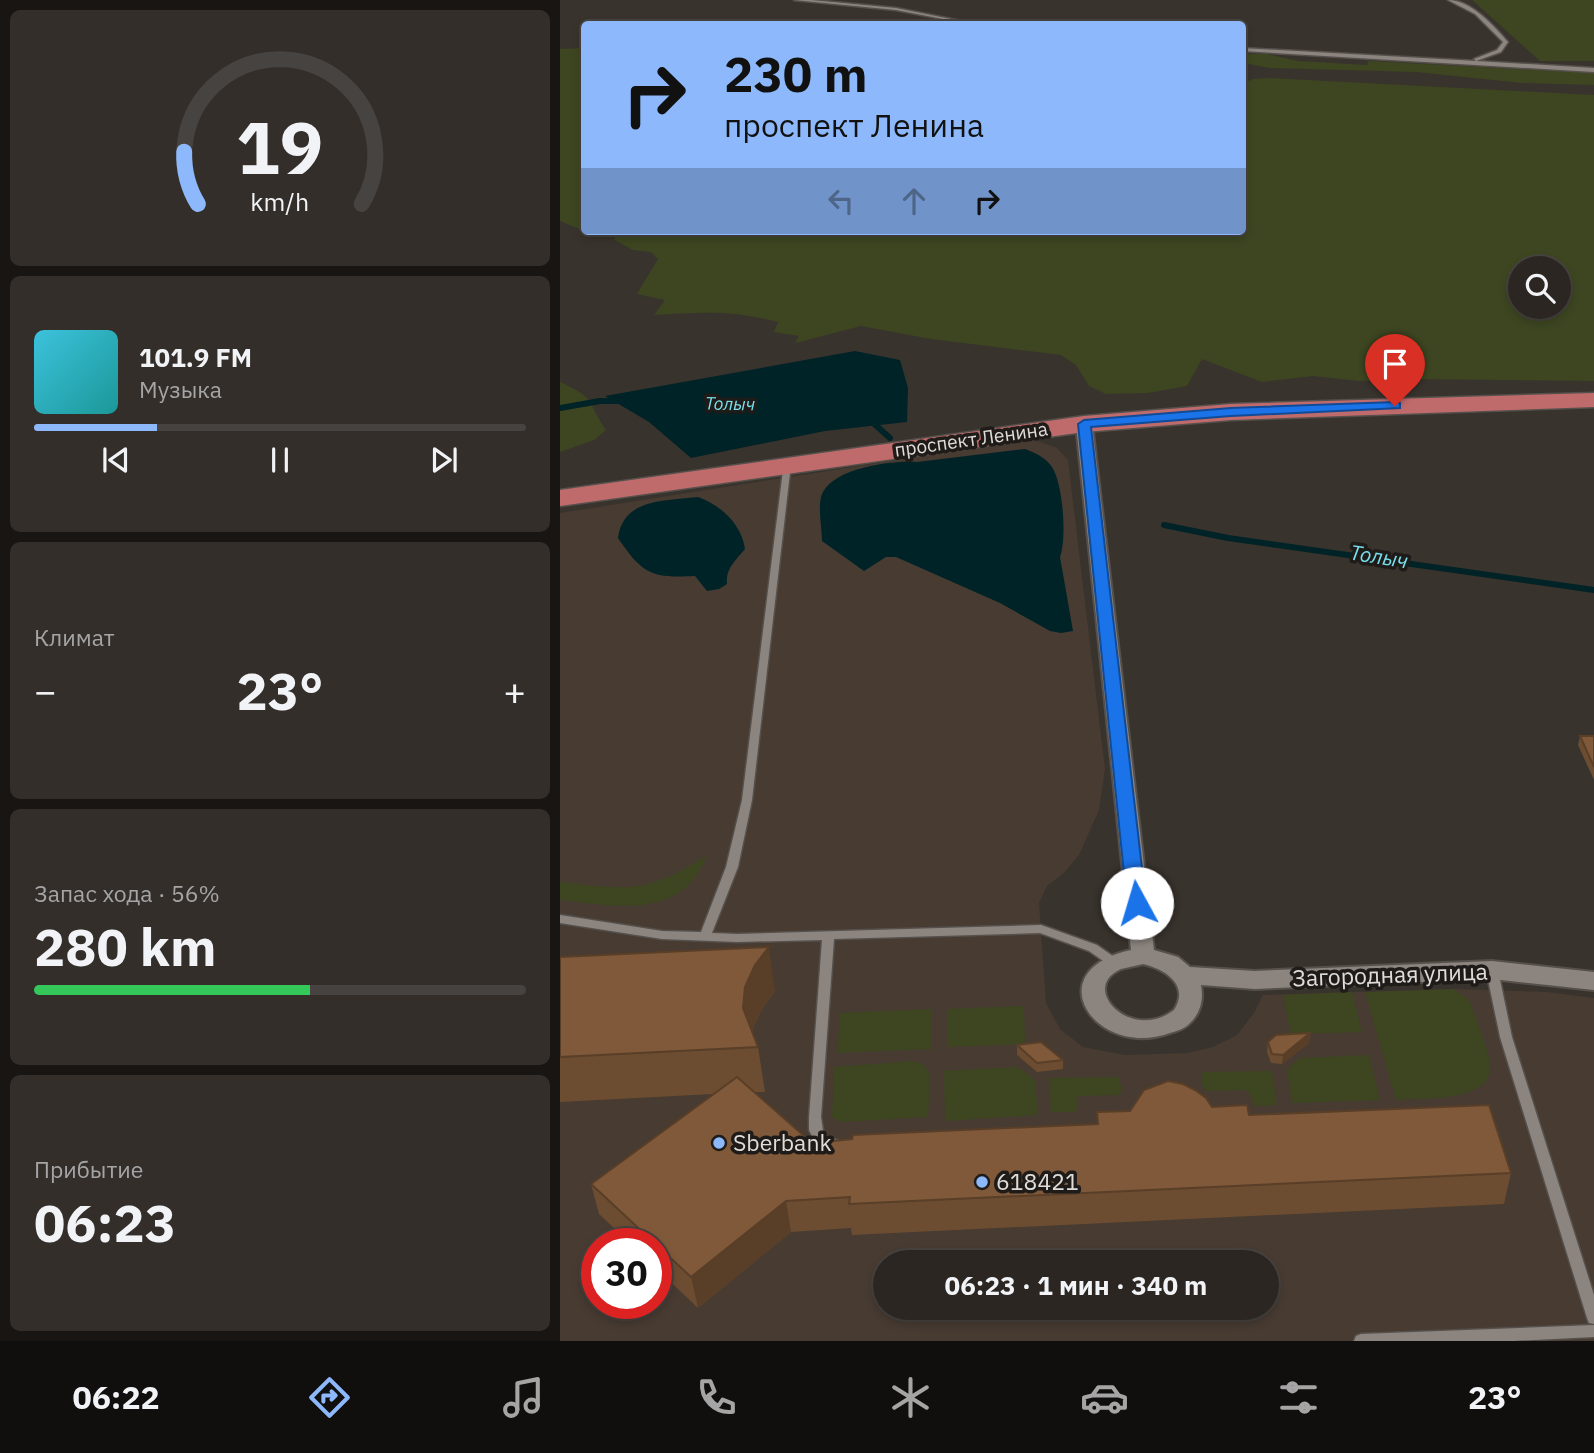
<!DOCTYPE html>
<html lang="ru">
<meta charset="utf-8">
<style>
:root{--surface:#2b2622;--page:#332e2a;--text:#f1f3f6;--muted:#a6a5a5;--line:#474340;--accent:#8db9fc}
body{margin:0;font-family:"IBM Plex Sans",sans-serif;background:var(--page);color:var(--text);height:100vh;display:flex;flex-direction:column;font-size:26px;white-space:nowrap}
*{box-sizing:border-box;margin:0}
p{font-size:23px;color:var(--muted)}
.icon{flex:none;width:38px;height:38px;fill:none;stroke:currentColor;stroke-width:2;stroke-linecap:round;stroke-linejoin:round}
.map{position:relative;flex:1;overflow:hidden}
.panel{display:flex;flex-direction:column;gap:10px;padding:10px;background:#181513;width:560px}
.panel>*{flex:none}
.hud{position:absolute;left:21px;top:21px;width:665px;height:214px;border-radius:7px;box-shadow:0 4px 10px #0003,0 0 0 2px var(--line);background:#8db9fc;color:#111;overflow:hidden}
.fabs{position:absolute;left:948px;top:256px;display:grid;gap:14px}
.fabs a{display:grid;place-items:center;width:63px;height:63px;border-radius:50%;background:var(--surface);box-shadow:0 4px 10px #0003,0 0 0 2px var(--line);font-size:35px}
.speed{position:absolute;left:21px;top:1228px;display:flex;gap:14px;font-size:35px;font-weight:700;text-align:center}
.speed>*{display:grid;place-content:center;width:91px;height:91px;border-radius:50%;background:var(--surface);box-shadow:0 4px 10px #0003,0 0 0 2px var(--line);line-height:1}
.speed .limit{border:10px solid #d22;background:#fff;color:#111}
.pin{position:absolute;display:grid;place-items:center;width:60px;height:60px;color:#fff;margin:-72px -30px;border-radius:50% 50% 50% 0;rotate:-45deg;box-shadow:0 0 7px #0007}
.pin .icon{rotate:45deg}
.me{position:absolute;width:77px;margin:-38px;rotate:354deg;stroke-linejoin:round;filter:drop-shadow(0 0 5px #0008)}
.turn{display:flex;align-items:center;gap:24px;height:147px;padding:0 28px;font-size:32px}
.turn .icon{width:91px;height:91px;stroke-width:2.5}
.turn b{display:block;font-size:49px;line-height:60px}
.lanes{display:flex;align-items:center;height:66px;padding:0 28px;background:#0003;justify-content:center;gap:35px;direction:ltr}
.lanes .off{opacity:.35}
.big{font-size:52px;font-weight:700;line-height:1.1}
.panel .widget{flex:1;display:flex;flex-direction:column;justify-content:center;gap:10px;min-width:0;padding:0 24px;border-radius:10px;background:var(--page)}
.panel .dial{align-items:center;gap:0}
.dial svg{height:182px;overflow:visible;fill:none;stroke:var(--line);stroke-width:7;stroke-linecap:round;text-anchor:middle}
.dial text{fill:var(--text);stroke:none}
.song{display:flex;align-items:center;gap:21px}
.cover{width:84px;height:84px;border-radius:10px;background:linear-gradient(135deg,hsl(190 70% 55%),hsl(180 70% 35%))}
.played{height:7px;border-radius:4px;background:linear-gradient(90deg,var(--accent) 25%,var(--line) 25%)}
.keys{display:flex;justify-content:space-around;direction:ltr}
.heat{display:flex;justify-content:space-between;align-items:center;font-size:38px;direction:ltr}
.charge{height:10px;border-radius:5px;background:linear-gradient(90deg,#34c759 56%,var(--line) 0)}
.trip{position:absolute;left:313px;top:1250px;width:406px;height:70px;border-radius:35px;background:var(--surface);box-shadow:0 4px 10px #0003,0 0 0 2px var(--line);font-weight:700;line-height:70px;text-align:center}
.menu{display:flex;height:112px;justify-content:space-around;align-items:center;background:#110f0e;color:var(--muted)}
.menu .icon{width:49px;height:49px}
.menu .current{color:var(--accent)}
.menu b{font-size:32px;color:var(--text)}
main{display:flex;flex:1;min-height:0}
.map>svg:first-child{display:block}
.built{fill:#473b32;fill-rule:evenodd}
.green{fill:#3d4621;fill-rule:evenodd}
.water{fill:#002327}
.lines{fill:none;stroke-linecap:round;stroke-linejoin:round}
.stream{stroke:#002327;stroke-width:6}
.service-casing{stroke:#56504c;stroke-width:3}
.minor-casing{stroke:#56504c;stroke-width:4}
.primary-casing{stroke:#56504c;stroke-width:3}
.service{fill:#8c857f;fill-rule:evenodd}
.minor{fill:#8c857f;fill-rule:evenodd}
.primary{fill:#c06b6b;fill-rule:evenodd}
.wall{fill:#6d4d31}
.shaded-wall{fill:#593e28}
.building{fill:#7f5939;stroke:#593e28;stroke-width:2}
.route{fill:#1a73e8;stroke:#114b97;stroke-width:2}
.poi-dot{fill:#8db9fc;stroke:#1e1b19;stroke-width:2.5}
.labels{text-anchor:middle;stroke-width:7;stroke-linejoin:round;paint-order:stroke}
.far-water-label{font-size:18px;font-style:italic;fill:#78dfed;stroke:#1e1b19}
.street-label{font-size:19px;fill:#e0dcd8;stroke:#1e1b19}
.water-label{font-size:21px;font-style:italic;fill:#78dfed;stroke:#1e1b19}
.near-street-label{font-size:23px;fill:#e0dcd8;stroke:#1e1b19}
.near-poi-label{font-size:23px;fill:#e0dcd8;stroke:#1e1b19;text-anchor:start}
</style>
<main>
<section class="panel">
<div class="widget dial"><svg viewBox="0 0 100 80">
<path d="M14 69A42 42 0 1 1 86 69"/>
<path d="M14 69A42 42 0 0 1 8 46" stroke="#8db9fc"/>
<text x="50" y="56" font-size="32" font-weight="700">19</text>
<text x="50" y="72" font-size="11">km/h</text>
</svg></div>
<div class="widget">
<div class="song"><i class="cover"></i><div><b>101.9 FM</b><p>Музыка</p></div></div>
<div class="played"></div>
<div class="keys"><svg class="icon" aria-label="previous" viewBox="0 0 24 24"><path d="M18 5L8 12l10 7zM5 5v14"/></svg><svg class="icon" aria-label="pause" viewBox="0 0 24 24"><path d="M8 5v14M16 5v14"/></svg><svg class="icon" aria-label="next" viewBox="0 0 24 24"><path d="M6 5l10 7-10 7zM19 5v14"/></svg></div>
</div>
<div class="widget"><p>Климат</p>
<div class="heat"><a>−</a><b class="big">23°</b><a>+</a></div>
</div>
<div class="widget"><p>Запас хода · 56%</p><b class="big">280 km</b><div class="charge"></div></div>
<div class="widget"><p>Прибытие</p><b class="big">06:23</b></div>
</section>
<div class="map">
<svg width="1034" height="1341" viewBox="0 0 1034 1341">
<rect width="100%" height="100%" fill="#39332d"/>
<path class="built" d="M472 439 497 448 508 460 545 769 539 810 519 855 505 872 487 886 479 903 486 1003 500 1029 523 1047 565 1055 628 1053 653 1047 677 1035 694 1013 703 995 894 989 987 992 1034 998V1341H0V513ZM37 1244H96V1304H37ZM326 1262H707V1307H326Z"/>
<path class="green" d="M912 0H1034V61H980Z
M24 48V231L0 221V49Z
M683 54H707L738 61 807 65 808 61 1034 73V85L962 83 856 72 710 68 683 63Z
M710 78 1034 95V381L856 379 799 381 753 376 702 382 642 359 627 386 588 393 546 394 529 386 516 365 501 355 371 339 301 326 235 343 239 336 214 332 218 322C172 310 141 312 94 315L105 300 77 294 98 259 91 252 73 250 54 240 57 231H682L683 83 693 79ZM961 268H999V306H961Z
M0 382C37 399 26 400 46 430L34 440 0 452Z
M147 855C124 921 53 906 0 900V882C67 890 88 894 147 855Z
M894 989 909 1000 912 1007C917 1023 932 1057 930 1071 927 1102 859 1098 836 1100L805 992Z
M792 992 802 1032 731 1034 723 995Z
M464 1006 465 1044 387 1047V1009Z
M371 1009V1049L277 1053 280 1013Z
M809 1055 820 1100 732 1103 727 1069 740 1058Z
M353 1061 364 1065 370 1074 368 1117 281 1122 272 1117 274 1067Z
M458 1067 475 1080 478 1115 385 1121 384 1071Z
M712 1071 717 1105 694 1106 688 1090 647 1091 643 1088 641 1076 643 1072Z
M559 1077 562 1092 559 1095 517 1096V1109L514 1112H491L489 1078Z"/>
<path class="water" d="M295 351 340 360 348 388 347 422 265 431 131 458 89 422 45 396Z
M465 449C475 453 485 457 492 467 503 484 507 538 500 557L513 631 501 633 490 631 440 603 336 557H326L304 571 262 541C262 528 258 510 261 497 269 468 332 460 357 462Z
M138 497C161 505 182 525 185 549 176 560 165 569 167 584L159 589 147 591 135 576C92 578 83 575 58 538 63 498 106 501 138 497Z"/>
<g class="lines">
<path class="stream" d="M0 408 40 401H62
M311 421 330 438
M604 525 668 538 1034 590"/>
<defs>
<path id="service" d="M234 0H251L336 8 416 24H409L336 10Z
M888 0C911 0 934 26 948 42L941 52 916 61 1034 68V72L682 51V48L916 61 914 59 937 50 943 42 915 14Z
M224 462H230L231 464 192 800 178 867 152 933 177 934 481 925 537 945 557 959 559 962 557 965 553 966 549 965 529 951 480 933 274 939 261 1117 263 1130 266 1136 280 1141 282 1145 280 1149 275 1150 256 1144 249 1130V1117L262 940 177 942 102 939 0 923V915L102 931 141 932 166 867 182 800Z
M932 966 936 967 938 970 952 1037 1034 1295V1324L1029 1323 1027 1318 940 1037 926 970 928 967Z
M1034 1325V1337L953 1341H794L796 1336 801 1334Z"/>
<path id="minor" d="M524 419 532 424 594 950 618 957 630 967 695 971 932 961 1034 972V990L932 979 695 989 641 985C644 1000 640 1014 629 1024 624 1029 617 1031 610 1033 536 1060 475 971 571 950L516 424ZM583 964C605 969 630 985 614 1010 571 1043 518 988 561 969 568 967 576 966 583 964Z"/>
<path id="primary" d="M1034 393V407L671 420 524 432 0 506V490L524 416 671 404Z"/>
</defs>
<use href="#service" class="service-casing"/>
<use href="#minor" class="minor-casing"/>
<use href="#primary" class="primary-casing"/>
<use href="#service" class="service"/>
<use href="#minor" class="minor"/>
<use href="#primary" class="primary"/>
</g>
<path class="wall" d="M1020 736H1034V780L1018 745Z
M0 957 215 991 202 1009 192 1031 198 1047 205 1092H194L252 1143 537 1124V1112L652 1107 951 1173 944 1204 292 1235 291 1228 231 1232 138 1308 96 1268V1244H71L39 1214 31 1184 153 1094 0 1102Z
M750 1033 749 1043 722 1064 711 1063 707 1052 708 1042Z
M457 1045 503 1060V1069L477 1072 457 1055Z"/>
<path class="shaded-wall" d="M209 947 215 991 202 1009 192 1031 183 1008 185 987 195 965Z
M750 1033 749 1043 722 1064 723 1055Z
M226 1201 231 1232 138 1308 131 1277Z"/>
<path class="building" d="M1020 736H1034V767Z
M209 947 195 965 185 987 183 1008 198 1047 0 1057V957Z
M750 1033 723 1055 712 1054 708 1042 716 1035Z
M481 1042 503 1060 477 1063 457 1045Z
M177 1077 252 1143 292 1139 293 1135 538 1124 537 1112 570 1111 584 1090 608 1081 623 1084 635 1090 646 1098 652 1107 687 1105 689 1115 929 1105 951 1173 289 1204 290 1197 226 1201 131 1277 31 1184Z"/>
<path class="route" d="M835 402 840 403V408L671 416 531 427 586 903 583 907H570L567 903 518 424 524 420 671 408Z"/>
<g class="poi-dot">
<circle cx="159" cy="1143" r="7"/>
<circle cx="422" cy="1182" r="7"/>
</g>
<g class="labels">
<g class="far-water-label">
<text transform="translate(170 404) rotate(1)" y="6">Толыч</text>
</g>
<g class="street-label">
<text transform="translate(411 439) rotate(-8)" y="7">проспект Ленина</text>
</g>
<g class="water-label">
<text transform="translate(819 557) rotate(9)" y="7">Толыч</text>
</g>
<g class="near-street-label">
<text transform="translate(830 975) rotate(-2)" y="8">Загородная улица</text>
</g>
<g class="near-poi-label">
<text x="173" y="1151">Sberbank</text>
<text x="436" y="1190">618421</text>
</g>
</g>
</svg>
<div class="fabs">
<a><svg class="icon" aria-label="search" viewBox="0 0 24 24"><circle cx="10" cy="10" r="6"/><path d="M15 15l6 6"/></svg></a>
</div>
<div class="speed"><div class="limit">30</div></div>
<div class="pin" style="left:835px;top:406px;background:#d93025"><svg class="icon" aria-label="arrive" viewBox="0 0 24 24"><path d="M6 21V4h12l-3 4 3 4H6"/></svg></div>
<svg class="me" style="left:577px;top:903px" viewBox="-20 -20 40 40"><circle r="19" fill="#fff"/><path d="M0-13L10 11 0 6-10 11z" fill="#1a73e8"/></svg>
<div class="trip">06:23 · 1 мин · 340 m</div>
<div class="hud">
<div class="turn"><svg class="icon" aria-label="right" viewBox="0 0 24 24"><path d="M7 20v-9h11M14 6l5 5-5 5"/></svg><div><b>230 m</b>проспект Ленина</div></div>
<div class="lanes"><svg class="icon off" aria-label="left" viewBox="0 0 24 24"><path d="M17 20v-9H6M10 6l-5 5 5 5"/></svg><svg class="icon off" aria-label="ahead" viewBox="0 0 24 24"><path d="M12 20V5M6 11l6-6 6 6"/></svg><svg class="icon" aria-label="right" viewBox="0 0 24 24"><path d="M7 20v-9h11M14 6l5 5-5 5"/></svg></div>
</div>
</div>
</main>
<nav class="menu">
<b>06:22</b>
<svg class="icon current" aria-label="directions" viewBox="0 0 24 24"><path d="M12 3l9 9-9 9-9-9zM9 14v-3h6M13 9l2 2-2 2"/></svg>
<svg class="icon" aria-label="music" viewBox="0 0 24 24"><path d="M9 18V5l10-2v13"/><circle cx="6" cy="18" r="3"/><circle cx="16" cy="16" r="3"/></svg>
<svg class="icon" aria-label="phone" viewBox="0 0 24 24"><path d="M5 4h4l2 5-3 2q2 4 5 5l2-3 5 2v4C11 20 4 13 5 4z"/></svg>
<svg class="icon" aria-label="climate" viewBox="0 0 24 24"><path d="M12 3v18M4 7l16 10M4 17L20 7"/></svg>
<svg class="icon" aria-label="car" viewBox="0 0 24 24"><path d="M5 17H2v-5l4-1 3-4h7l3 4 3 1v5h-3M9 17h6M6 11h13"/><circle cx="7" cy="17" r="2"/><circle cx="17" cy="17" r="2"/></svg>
<svg class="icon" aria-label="filters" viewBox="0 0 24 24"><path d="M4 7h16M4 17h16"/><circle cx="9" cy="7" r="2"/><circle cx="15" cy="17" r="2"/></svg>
<b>23°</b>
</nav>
